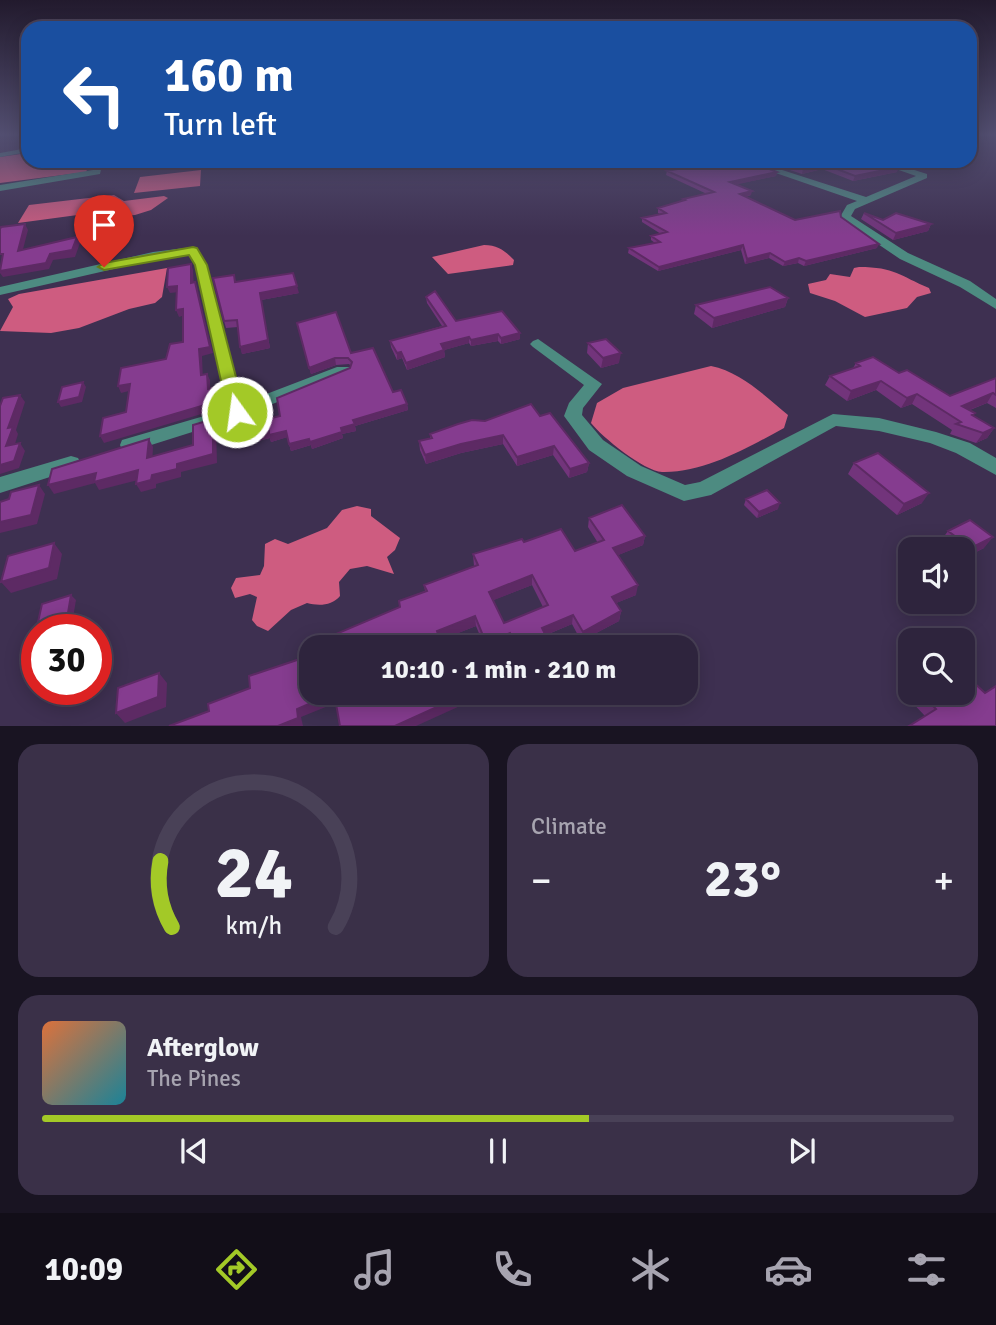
<!DOCTYPE html>
<meta charset="utf-8">
<style>
:root{--surface:#2e243d;--page:#3a3048;--text:#f1f3f6;--muted:#a7a4b0;--line:#494157;--accent:#a3c927}
body{margin:0;font-family:Signika,sans-serif;background:var(--page);color:var(--text);height:100vh;display:flex;flex-direction:column;font-size:26px;white-space:nowrap}
*{box-sizing:border-box;margin:0}
p{font-size:23px;color:var(--muted)}
.icon{flex:none;width:38px;height:38px;fill:none;stroke:currentColor;stroke-width:2;stroke-linecap:round;stroke-linejoin:round}
.map{position:relative;height:726px;overflow:hidden}
.side{display:flex;flex-direction:column;gap:18px;padding:18px;background:#191422;flex:1}
.side>*{flex:none}
.guide{position:absolute;left:21px;top:21px;width:956px;height:147px;border-radius:21px;box-shadow:0 4px 18px #0003,0 0 0 2px var(--line);background:#1a4fa0;color:#fff;overflow:hidden}
.controls{position:absolute;left:898px;top:537px;display:grid;gap:14px}
.controls a{display:grid;place-items:center;width:77px;height:77px;border-radius:14px;background:var(--surface);box-shadow:0 4px 18px #0003,0 0 0 2px var(--line);font-size:35px}
.speed{position:absolute;left:21px;top:614px;display:flex;gap:14px;font-size:35px;font-weight:700;text-align:center}
.speed>*{display:grid;place-content:center;width:91px;height:91px;border-radius:50%;background:var(--surface);box-shadow:0 4px 18px #0003,0 0 0 2px var(--line);line-height:1}
.speed .limit{border:10px solid #d22;background:#fff;color:#111}
.pin{position:absolute;display:grid;place-items:center;width:60px;height:60px;color:#fff;margin:-72px -30px;border-radius:50% 50% 50% 0;rotate:-45deg;box-shadow:0 0 7px #0007}
.pin .icon{rotate:45deg}
.me{position:absolute;width:77px;margin:-38px;rotate:346deg;stroke-linejoin:round;filter:drop-shadow(0 0 5px #0008)}
.turn{display:flex;align-items:center;gap:24px;height:147px;padding:0 28px;font-size:32px}
.turn .icon{width:91px;height:91px;stroke-width:2.5}
.turn b{display:block;font-size:49px;line-height:60px}
.big{font-size:52px;font-weight:700;line-height:1.1}
.side .widget{flex:1;display:flex;flex-direction:column;justify-content:center;gap:10px;min-width:0;padding:0 24px;border-radius:21px;background:var(--page)}
.side .dial{align-items:center;gap:0}
.dial svg{height:182px;overflow:visible;fill:none;stroke:var(--line);stroke-width:7;stroke-linecap:round;text-anchor:middle}
.dial text{fill:var(--text);stroke:none}
.song{display:flex;align-items:center;gap:21px}
.cover{width:84px;height:84px;border-radius:10px;background:linear-gradient(135deg,hsl(20 70% 55%),hsl(190 70% 35%))}
.played{height:7px;border-radius:4px;background:linear-gradient(90deg,var(--accent) 60%,var(--line) 60%)}
.keys{display:flex;justify-content:space-around;direction:ltr}
.heat{display:flex;justify-content:space-between;align-items:center;font-size:38px;direction:ltr}
.side .tiles{flex:1;display:grid;gap:18px;grid-template-columns:1fr 1fr}
.widget:last-child{grid-column:span 2}
.trip{position:absolute;left:299px;top:635px;width:399px;height:70px;border-radius:21px;background:var(--surface);box-shadow:0 4px 18px #0003,0 0 0 2px var(--line);font-weight:700;line-height:70px;text-align:center}
.tabs{display:flex;height:112px;justify-content:space-around;align-items:center;background:#120e18;color:var(--muted)}
.tabs .icon{width:49px;height:49px}
.tabs .selected{color:var(--accent)}
.tabs b{font-size:32px;color:var(--text)}
.map>svg:first-child{display:block}
.water{fill:#ce5c80}
.lines{fill:none;stroke-linecap:round;stroke-linejoin:round}
.minor{fill:#4d8b81;fill-rule:evenodd}
.wall{fill:#72347b;fill-rule:evenodd}
.shaded-wall{fill:#5d2a64}
.building{fill:#853c8f;stroke:#5d2a64;stroke-width:2;fill-rule:evenodd}
.route{fill:#a3c927;stroke:#6a8319;stroke-width:2}
</style>
<div class="map">
<svg width="996" height="727" viewBox="0 0 996 727">
<rect width="100%" height="100%" fill="#3e3051"/>
<path class="water" d="M28 153V161H91L86 172 0 183V157Z
M201 170 200 186 134 193 140 177Z
M114 195 124 201 164 196 168 198 151 210 135 215 92 219 85 214 18 223 29 205Z
M484 245C498 245 505 251 514 260L513 265 448 274 432 257Z
M859 267C895 267 900 276 929 288L931 293 917 297 907 308 865 317 835 301 810 293 808 284 826 280 830 274 850 277 854 268Z
M167 268 162 297 155 303 129 309 79 328 51 333 0 331 13 307 8 299 19 294Z
M711 366C741 372 765 396 788 415L784 428C747 448 705 473 662 472 644 471 602 437 591 423L597 403 623 388Z
M357 506 371 509V516L400 538 395 550 387 557 394 574 367 566 350 569 339 582 340 596C332 606 318 606 307 603L291 610 268 631 257 626 252 620 257 597 250 594 235 598 231 588 236 578 260 575 264 566 265 544 275 539 288 544 327 528 342 510Z"/>
<g class="lines">
<path class="minor" d="M28 148V152L0 157V153Z
M95 161H103L100 174 0 191V185L93 170Z
M741 161H754L866 197 916 176 873 161H886L927 174V178L855 209 851 216 908 253 970 281 996 299V309L960 287 900 259 841 219 840 217 847 205 857 201Z
M193 247 197 249 207 265 243 403 337 367H349L351 370 349 373 243 416 129 452 122 450 120 445 122 440 228 409 195 265 189 255 153 260 0 295V287L153 252Z
M538 339 602 384 583 408 582 415 603 440 641 466 685 485 700 482 833 414 879 418 936 432 970 443 996 458V475L956 453 930 443 879 431 836 426 711 495 684 501 627 476 589 450 564 416 569 403 584 385 533 347 530 344 533 341Z
M71 456 78 458 81 463 78 468 0 493V477Z"/>
</g>
<path class="wall" d="M763 161H881L897 172 853 181 822 169 802 174Z
M895 161H967L966 162 932 169 917 168Z
M667 171 777 172 776 176 736 184 751 195 745 197 795 220 841 217 877 248 804 266 798 263 783 266 769 258 745 264 741 250 658 271 628 253 629 248 655 243 651 240V236L661 234 642 222V218L660 214 658 213V208L683 201V199L707 194 666 175Z
M864 213 883 220 931 224 928 231 893 240 861 219Z
M236 282 299 293 261 300 270 348 242 354 238 327 226 328 224 321Z
M426 297 456 321 520 333V339L501 344 498 341 471 346 469 343 444 350 445 357 407 370 402 358 397 360 391 347 390 341 442 326 427 303Z
M788 298 785 307 712 328 694 314 696 305Z
M299 329 351 353 393 392 407 404 408 410 355 426 356 431 342 434 343 438 312 449 311 445 291 451 287 437 271 442 270 438 246 444 244 438 280 416 350 368 351 366 349 364 336 365 311 374Z
M588 343 619 363 601 368 587 353Z
M856 363 899 373 950 396 996 378V408L987 403 970 410 974 416 994 428 987 438 976 443 950 434 952 430 912 404 901 408 876 390 847 401 825 385 830 376 853 368Z
M540 416 589 463 587 472 569 478 553 455 517 466 503 444 461 453 426 464 420 450 419 441 430 438V434L485 421Z
M854 463 922 503 897 515 848 474Z
M746 499 778 509 757 518 744 505Z
M589 518 645 536 643 545 618 555 636 595 616 603 621 611 619 621 581 641 572 624 546 635 552 648H512L510 643 498 648H485L476 626 440 640 400 607 399 601 425 591 424 585 474 566 473 554 524 542 575 551 598 543 588 527ZM532 585 543 607 504 623 493 600Z
M948 531 984 548 962 559V550H950L940 542Z
M911 693H985L996 726 925 716 907 697Z"/>
<path class="shaded-wall" d="M950 161H967L966 162 932 169 934 164Z
M824 164 822 169 802 174 803 169Z
M899 167 897 172 853 181 855 176Z
M777 172 776 176 730 186V182Z
M752 191 751 195 739 198 740 194Z
M25 224 28 230 21 257 18 251Z
M931 224 928 231 893 240 896 233Z
M77 237 80 243 75 257 53 260 49 269 3 277 0 273V271L50 254Z
M879 244 877 248 804 266 806 261Z
M743 245 741 250 658 271 659 267Z
M770 253 769 258 745 264 747 259Z
M799 258 798 263 783 266 785 262Z
M191 264 193 270 194 289 191 283Z
M195 282 213 353 202 356 203 382 201 375Z
M177 286 179 292 170 293 167 287Z
M297 286 299 293 261 300 270 348 242 354 240 347 260 293Z
M788 298 785 307 712 328 714 318Z
M183 309 185 315 179 317 176 310Z
M520 333V339L501 344V338Z
M498 334V341L471 346V340Z
M469 337V343L441 351V344Z
M444 350 445 357 407 370 406 363Z
M401 352 402 358 397 360V353Z
M621 353 619 363 601 368 603 358Z
M335 358 336 365 311 374 309 368Z
M207 374 210 380V396L208 389Z
M881 381 876 390 847 401 851 391Z
M83 382 86 387 82 402 61 407 58 402Z
M130 384 133 390 121 393 118 386Z
M219 386 225 407 104 443 100 436Z
M993 393 987 403 956 415 962 406Z
M917 394 912 404 901 408 907 398Z
M20 395 25 402 16 430 18 434 12 454 6 446 8 428Z
M407 404 408 410 355 426 356 431 342 434 343 438 312 449 311 445 291 451 289 444 341 428 353 420Z
M213 419 216 427 217 463 181 472V477L156 484V488L141 492 136 484 152 475 177 464 213 454Z
M994 428 987 438 976 443 983 433Z
M269 431H286L288 437 271 442 270 438 246 444 244 438Z
M503 435V444L461 453 426 464 425 455 461 444Z
M149 439 153 447 152 467 147 458Z
M20 443 25 451 19 468 0 474V465Z
M554 446 553 455 517 466V457Z
M589 463 587 472 569 478 570 469Z
M138 470 142 479 99 490 95 483 54 494 48 485 96 473Z
M39 485 45 494 37 524 0 533V522Z
M929 493 922 503 897 515 904 504Z
M780 503 778 509 757 518 759 512Z
M645 536 643 545 611 558 613 548Z
M993 537 984 548 962 559 971 548Z
M54 543 62 554 57 579 11 593 1 582Z
M532 575V585L489 602V592Z
M638 585 636 595 609 606 612 597Z
M71 595 76 600 73 618 43 628 38 622Z
M621 611 619 621 581 641 583 632Z
M573 615 572 624 541 637 542 628Z
M475 616 476 626 438 641 437 631Z
M510 633V643L498 648H487L486 643Z
M159 673 167 683 166 707 125 723 116 713Z
M334 693 338 702 301 717 303 726H278L297 709Z
M459 697 460 706 416 726H395Z"/>
<path class="building" d="M720 161H749L777 172 730 182 752 191 740 194 795 220 840 211 841 217 879 244 806 261 799 258 785 262 770 253 747 259 743 245 659 267 629 248 660 242 651 236 667 232 642 218 666 213 658 208 685 200 683 199 714 192 667 171Z
M779 161H881L899 167 855 176 824 164 803 169Z
M912 161H950L934 164 919 163Z
M864 213 883 220 896 213 931 224 896 233Z
M25 224 18 251 77 237 72 250 50 254 46 263 0 271 3 254H0V229L1 227Z
M191 264V283L195 282 210 347 199 349 201 375 207 374 208 389 219 386 222 400 100 436 103 418 126 412 130 384 118 386 121 368 166 359 170 344 183 342V309L176 310 177 286 167 287 168 268Z
M293 273 297 286 260 293 268 340 240 347 237 320 224 321 213 278 234 275 235 282Z
M770 287 788 298 714 318 696 305Z
M435 291 456 321 502 311 520 333 501 338 498 334 471 340 469 337 441 344 444 350 406 363 401 352 397 353 390 341 446 326 426 297Z
M336 312 351 353 373 348 393 392 401 390 407 404 353 420 355 424 341 428 342 432 310 442 309 439 289 444 286 431 269 435V431L244 438 242 425 280 416 277 398 350 368 352 362 348 358H335L309 368 297 323Z
M606 339 621 353 603 358 588 343Z
M873 357 899 373 907 370 950 396 996 378V395L993 393 962 406 975 413 972 415 994 428 983 433 956 424 961 422 917 394 907 398 881 381 851 391 830 376 860 366 856 363Z
M83 382 79 397 58 402 62 387Z
M20 395 8 428 13 427 6 446 20 443 14 461 0 465V406L3 398Z
M531 404 540 416 550 413 589 463 570 469 554 446 517 457 503 435 461 444 425 455 419 441 432 438 430 434 458 424 472 420 485 421Z
M213 419V454L177 464V469L152 475 151 480 136 484 138 470 94 482 96 473 48 485 52 469 149 439 147 458 193 445V425Z
M878 453 929 493 904 504 854 463Z
M39 485 31 515 0 522V502L9 499 11 492Z
M767 490 780 503 759 512 746 499Z
M622 505 645 536 613 548 638 585 612 597 621 611 583 632 573 615 542 628 552 648H516L510 633 486 643 475 616 437 631 443 648H318L317 642 400 607 399 601 427 591 424 585 478 565 473 554 522 539 524 542 561 529 575 551 604 540 589 518ZM532 575 548 605 504 623 489 592Z
M970 520 993 537 971 548 948 531Z
M54 543 49 568 1 582 8 556Z
M71 595 68 613 38 622 42 604Z
M312 655V693H458L459 697 395 726H340L334 693 297 709 298 718 278 726H169L209 711 208 704 250 688 249 676Z
M159 673 158 697 116 713 118 688Z
M971 680 985 693 996 686V726H909L936 709 921 693H962V686Z"/>
<linearGradient id="sky" x2="0" y2="1"><stop stop-color="#221a2d"/><stop offset="0.57" stop-color="#524e70"/><stop offset="1" stop-color="#524e70" stop-opacity="0"/></linearGradient>
<rect width="996" height="236" fill="url(#sky)"/>
<path class="route" d="M193 247 197 248 207 265 245 412 243 416H230L228 412 195 265 189 255 104 270 98 267 104 263Z"/>
</svg>
<div class="controls">
<a><svg class="icon" aria-label="sound" viewBox="0 0 24 24"><path d="M4 9h4l5-4v14l-5-4H4zM17 9q2 3 0 6"/></svg></a>
<a><svg class="icon" aria-label="search" viewBox="0 0 24 24"><circle cx="10" cy="10" r="6"/><path d="M15 15l6 6"/></svg></a>
</div>
<div class="speed"><div class="limit">30</div></div>
<div class="pin" style="left:104px;top:267px;background:#d93025"><svg class="icon" aria-label="arrive" viewBox="0 0 24 24"><path d="M6 21V4h12l-3 4 3 4H6"/></svg></div>
<svg class="me" style="left:237px;top:412px" viewBox="-20 -20 40 40"><circle r="17" fill="#a3c927" stroke="#fff" stroke-width="3"/><path d="M0-11L8 9 0 5-8 9z" fill="#fff"/></svg>
<div class="trip">10:10 · 1 min · 210 m</div>
<div class="guide">
<div class="turn"><svg class="icon" aria-label="left" viewBox="0 0 24 24"><path d="M17 20v-9H6M10 6l-5 5 5 5"/></svg><div><b>160 m</b>Turn left</div></div>
</div>
</div>
<section class="side">
<div class="tiles">
<div class="widget dial"><svg viewBox="0 0 100 80">
<path d="M14 69A42 42 0 1 1 86 69"/>
<path d="M14 69A42 42 0 0 1 9 40" stroke="#a3c927"/>
<text x="50" y="56" font-size="32" font-weight="700">24</text>
<text x="50" y="72" font-size="11">km/h</text>
</svg></div>
<div class="widget"><p>Climate</p>
<div class="heat"><a>−</a><b class="big">23°</b><a>+</a></div>
</div>
<div class="widget">
<div class="song"><i class="cover"></i><div><b>Afterglow</b><p>The Pines</p></div></div>
<div class="played"></div>
<div class="keys"><svg class="icon" aria-label="previous" viewBox="0 0 24 24"><path d="M18 5L8 12l10 7zM5 5v14"/></svg><svg class="icon" aria-label="pause" viewBox="0 0 24 24"><path d="M8 5v14M16 5v14"/></svg><svg class="icon" aria-label="next" viewBox="0 0 24 24"><path d="M6 5l10 7-10 7zM19 5v14"/></svg></div>
</div>
</div>
</section>
<nav class="tabs">
<b>10:09</b>
<svg class="icon selected" aria-label="directions" viewBox="0 0 24 24"><path d="M12 3l9 9-9 9-9-9zM9 14v-3h6M13 9l2 2-2 2"/></svg>
<svg class="icon" aria-label="music" viewBox="0 0 24 24"><path d="M9 18V5l10-2v13"/><circle cx="6" cy="18" r="3"/><circle cx="16" cy="16" r="3"/></svg>
<svg class="icon" aria-label="phone" viewBox="0 0 24 24"><path d="M5 4h4l2 5-3 2q2 4 5 5l2-3 5 2v4C11 20 4 13 5 4z"/></svg>
<svg class="icon" aria-label="climate" viewBox="0 0 24 24"><path d="M12 3v18M4 7l16 10M4 17L20 7"/></svg>
<svg class="icon" aria-label="car" viewBox="0 0 24 24"><path d="M5 17H2v-5l4-1 3-4h7l3 4 3 1v5h-3M9 17h6M6 11h13"/><circle cx="7" cy="17" r="2"/><circle cx="17" cy="17" r="2"/></svg>
<svg class="icon" aria-label="filters" viewBox="0 0 24 24"><path d="M4 7h16M4 17h16"/><circle cx="9" cy="7" r="2"/><circle cx="15" cy="17" r="2"/></svg>
</nav>
